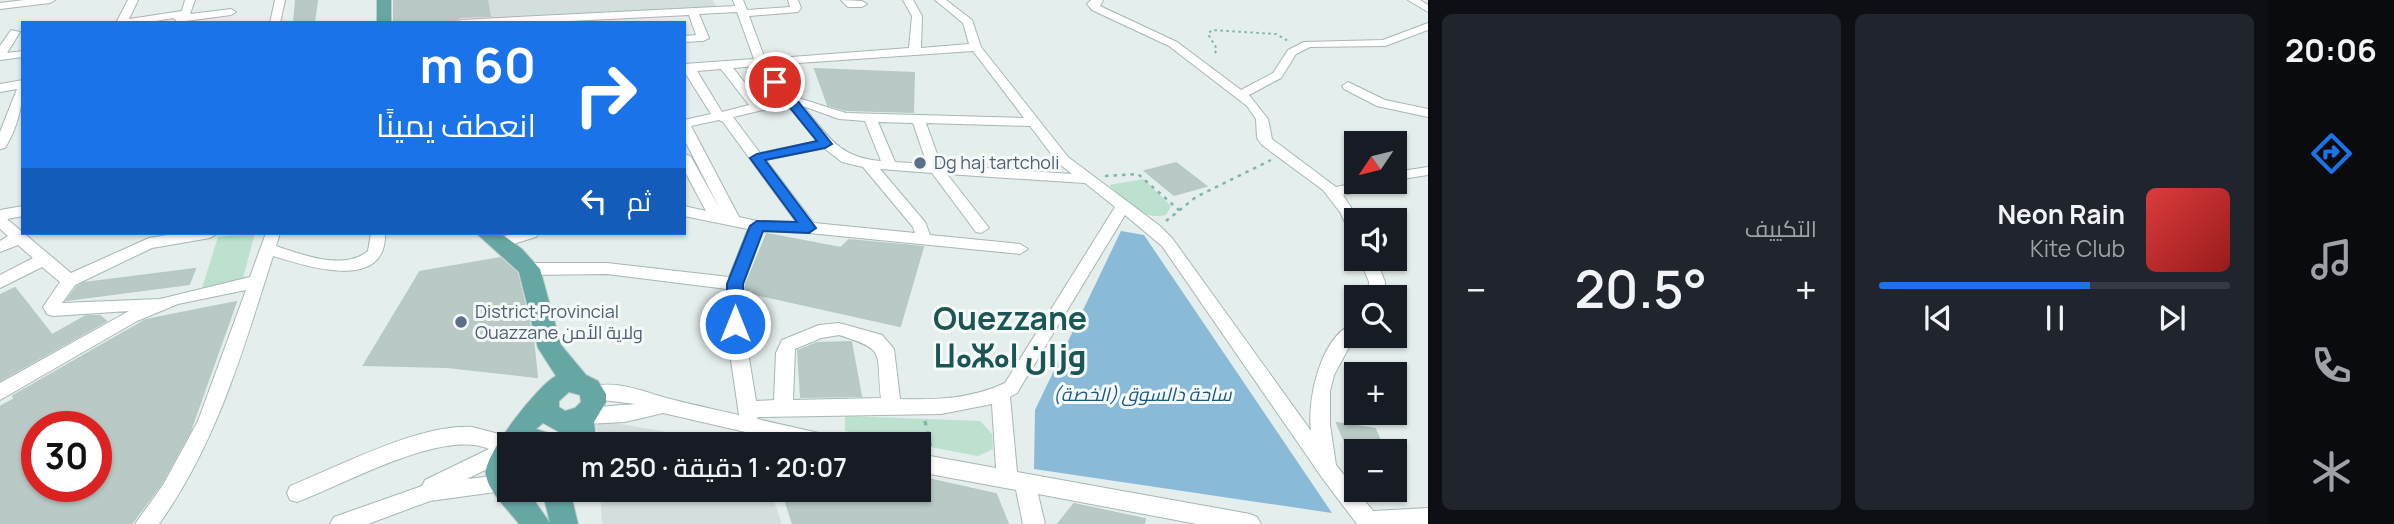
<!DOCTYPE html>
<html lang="ar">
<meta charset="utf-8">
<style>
:root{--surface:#171b24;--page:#20242c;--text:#f1f3f6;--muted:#9ea1a6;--line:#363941;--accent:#1a73e8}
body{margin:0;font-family:Manrope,Cairo,"Noto Sans Tifinagh",sans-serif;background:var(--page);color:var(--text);direction:rtl;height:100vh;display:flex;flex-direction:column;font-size:26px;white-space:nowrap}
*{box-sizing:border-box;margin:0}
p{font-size:23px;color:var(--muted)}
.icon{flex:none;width:38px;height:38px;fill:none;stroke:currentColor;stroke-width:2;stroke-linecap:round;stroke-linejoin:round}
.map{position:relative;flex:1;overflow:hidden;direction:ltr}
.side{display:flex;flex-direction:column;gap:14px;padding:14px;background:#0d0f14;width:840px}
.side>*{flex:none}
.hud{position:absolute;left:21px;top:21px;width:665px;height:214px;border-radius:0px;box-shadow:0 2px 5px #0004;direction:rtl;background:#1a73e8;color:#fff;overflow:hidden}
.needle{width:46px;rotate:235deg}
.fabs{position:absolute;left:1344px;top:131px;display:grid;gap:14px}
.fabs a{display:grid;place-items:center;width:63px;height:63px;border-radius:0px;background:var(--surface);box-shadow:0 2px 5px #0004;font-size:35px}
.speed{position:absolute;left:21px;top:411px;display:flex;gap:14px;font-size:35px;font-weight:700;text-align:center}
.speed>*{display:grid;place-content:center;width:91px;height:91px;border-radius:50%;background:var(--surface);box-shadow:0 2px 5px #0004;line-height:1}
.speed .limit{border:10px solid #d22;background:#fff;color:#111}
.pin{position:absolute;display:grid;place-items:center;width:60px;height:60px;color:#fff;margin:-30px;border:4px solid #fff;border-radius:50%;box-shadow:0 2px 7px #0007}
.me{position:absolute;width:77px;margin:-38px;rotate:0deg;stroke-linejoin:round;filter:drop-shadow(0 0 5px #0008)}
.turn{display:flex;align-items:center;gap:24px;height:147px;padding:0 35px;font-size:32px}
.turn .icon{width:91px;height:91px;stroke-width:2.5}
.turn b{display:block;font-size:49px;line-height:60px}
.then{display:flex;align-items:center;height:66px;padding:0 35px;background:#0003;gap:14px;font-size:26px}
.big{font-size:52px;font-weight:600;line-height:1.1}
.side .widget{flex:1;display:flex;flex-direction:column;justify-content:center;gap:10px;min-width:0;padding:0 24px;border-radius:10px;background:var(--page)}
.song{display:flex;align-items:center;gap:21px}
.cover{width:84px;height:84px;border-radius:10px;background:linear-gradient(135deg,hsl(0 70% 55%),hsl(0 70% 35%))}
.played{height:7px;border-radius:4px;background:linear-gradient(90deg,var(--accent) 60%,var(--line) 60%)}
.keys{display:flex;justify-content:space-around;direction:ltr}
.heat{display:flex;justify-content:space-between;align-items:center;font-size:38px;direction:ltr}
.side .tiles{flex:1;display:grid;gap:14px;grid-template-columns:repeat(2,1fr)}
.trip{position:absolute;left:497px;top:432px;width:434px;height:70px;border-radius:0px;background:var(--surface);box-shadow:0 2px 5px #0004;font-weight:600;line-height:70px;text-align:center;direction:rtl}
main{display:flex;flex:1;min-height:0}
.menu{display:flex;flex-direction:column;width:126px;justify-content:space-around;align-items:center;background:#090b0e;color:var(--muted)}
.menu .icon{width:49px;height:49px}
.menu .on{color:var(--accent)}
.menu b{font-size:32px;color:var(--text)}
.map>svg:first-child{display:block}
.built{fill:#d2dfdc}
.green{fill:#bce1ce}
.water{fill:#89bad7}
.building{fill:#b9cac6;stroke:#b6c9c5;stroke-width:2;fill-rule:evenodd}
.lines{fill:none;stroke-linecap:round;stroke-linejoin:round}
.minor-casing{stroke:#a6b7b5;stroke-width:2}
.major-casing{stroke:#c1caca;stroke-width:2}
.path-far2{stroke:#82b4af;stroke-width:2;stroke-dasharray:2.5 3.5;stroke-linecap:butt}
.path-far1{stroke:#82b4af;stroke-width:2.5;stroke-dasharray:3.5 5;stroke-linecap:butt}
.path{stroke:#82b4af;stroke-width:3.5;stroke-dasharray:4.5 6;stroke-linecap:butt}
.minor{fill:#fff;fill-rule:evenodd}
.major{fill:#66a7a4;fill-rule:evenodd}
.route{fill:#1a73e8;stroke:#114b97;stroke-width:2}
.service-dot{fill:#5c6f8a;stroke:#f5faf9;stroke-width:2.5}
.labels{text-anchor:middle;stroke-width:6;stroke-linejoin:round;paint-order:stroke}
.service-label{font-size:18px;fill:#4e5e75;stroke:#f5faf9;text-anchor:start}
.water-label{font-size:19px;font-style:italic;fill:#175982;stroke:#f5faf9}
.town-label{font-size:32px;font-weight:bold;fill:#1c5654;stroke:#f5faf9}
</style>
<main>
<nav class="menu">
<b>20:06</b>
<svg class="icon on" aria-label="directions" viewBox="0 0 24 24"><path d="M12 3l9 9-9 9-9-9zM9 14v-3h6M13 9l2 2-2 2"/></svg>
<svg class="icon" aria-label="music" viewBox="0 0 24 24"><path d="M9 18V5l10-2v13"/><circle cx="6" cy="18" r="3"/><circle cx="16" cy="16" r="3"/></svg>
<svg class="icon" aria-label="phone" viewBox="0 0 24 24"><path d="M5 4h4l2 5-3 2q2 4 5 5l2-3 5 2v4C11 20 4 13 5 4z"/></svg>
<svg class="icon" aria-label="climate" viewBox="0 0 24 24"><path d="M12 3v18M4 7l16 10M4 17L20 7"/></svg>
</nav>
<section class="side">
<div class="tiles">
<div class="widget">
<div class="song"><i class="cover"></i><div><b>Neon Rain</b><p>Kite Club</p></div></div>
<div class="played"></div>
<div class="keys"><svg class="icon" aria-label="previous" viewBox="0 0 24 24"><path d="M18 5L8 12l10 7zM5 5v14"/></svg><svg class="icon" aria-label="pause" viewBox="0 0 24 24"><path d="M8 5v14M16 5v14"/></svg><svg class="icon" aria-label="next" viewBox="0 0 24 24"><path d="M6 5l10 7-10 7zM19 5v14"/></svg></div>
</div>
<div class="widget"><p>التكييف</p>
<div class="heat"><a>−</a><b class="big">20.5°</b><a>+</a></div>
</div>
</div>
</section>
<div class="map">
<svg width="1428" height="524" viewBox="0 0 1428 524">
<rect width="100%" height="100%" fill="#e4eeec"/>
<path class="built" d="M487 0H713L718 10 491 21Z
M596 420 739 444H598Z
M600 490H770L782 524H602Z"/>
<path class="green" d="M1144 179 1171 206 1166 215C1141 221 1126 201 1109 185Z
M255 233 242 282 202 288 218 237Z
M845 416 980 421 992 434 993 449 978 456 845 431Z"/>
<path class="water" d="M1121 231 1144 235 1332 513 1034 469 1035 410Z"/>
<path class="building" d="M296 0H317L314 23H294Z
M394 0H487L490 16 461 17 453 22 394 23Z
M815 69 914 73 913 112 846 110 828 105Z
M1176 163 1206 186 1174 195 1145 171Z
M767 234 841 248 849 240 923 247 900 326 746 292V284Z
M500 258 517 273 533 339 537 377 447 367 364 365 420 272Z
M195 269 189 284 67 300 77 287 84 283Z
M15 288 52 335 86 316H100L106 321 0 380V295Z
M236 302 190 431 161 484 131 524H0V407L15 399 13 396 146 320ZM37 427H96V486H37Z
M851 342 861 396 801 397 798 351 817 343Z
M1337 423 1375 429 1385 452H1349Z
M919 477 996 494 1008 524H793L782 490H919Z
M1074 504 1145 519 1144 524H1058Z"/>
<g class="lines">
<defs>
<path id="minor" d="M24 0H55L50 3 0 9V3Z
M128 0H138L129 19 182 11 185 0H195L190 14 231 9 236 12 231 15 178 22 173 18 144 23H116Z
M275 0H285L280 23H270Z
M733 0H743L747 10 790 7 788 0H798L801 8 798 12 749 16 765 59 909 48 912 16 903 0H913L922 16 921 48 969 44 963 23 935 0H946L972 20 981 47 1068 157 1160 226 1172 238 1311 431C1307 399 1321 333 1356 323V336H1360L1348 349 1334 375 1330 391V425L1336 465 1373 511 1428 508V524H1357L1323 479 1162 246 1125 215 1017 393 1010 397 1017 472 1250 514 1257 517 1261 524H1197L1038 494 1045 524H1023L1016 490 919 472V454L996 468 992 404 941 414 758 417 757 419 832 436 839 438 842 444H798L663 413 625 422 585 424 578 422 576 416 578 410 585 408 636 404 586 398 584 393 586 388C612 379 639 390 663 397 688 404 714 409 739 415L728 340 727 289 607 274 529 275 521 269 529 263H607L729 277 748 229 684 216V206L706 211 684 170V153L691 157 720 209 684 139V120L711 114 684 71V64L754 59 737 12 699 14 709 38 703 41 684 42V36L696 35 689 15 530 23H456L461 20 735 6ZM973 51 1024 118 846 113 795 97 769 65ZM757 66 783 98 761 103 733 68ZM721 69 749 105 722 112 697 71ZM788 104 818 141 760 153 733 117ZM803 106 839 119 865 121 881 161C839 158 828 136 803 106ZM719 120 723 122 797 223 757 221 739 217 691 126ZM878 122 913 123 927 164 895 162ZM926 123 1030 126 1058 163 1072 174 941 165ZM824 148 842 162 863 167 913 227 915 233 814 223 766 160ZM880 169 932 173 976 232 981 233 989 228 947 174 1085 183 1115 207 1005 383C971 399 936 400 900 399L894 349 882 335 839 323 819 325 782 340 776 353 774 400 756 401 746 340 743 284 763 231 809 233 1020 254 1028 249 1020 244 930 235 925 222ZM839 335C887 350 876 351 881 398L793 400 795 349 821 338Z
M841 0 862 1 867 4 862 7H848Z
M1091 0H1103L1100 6 1177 42 1241 90 1273 73 1288 50 1304 42 1383 40 1428 23V30L1385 46 1310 47 1296 54 1281 78 1249 95 1268 119 1272 139 1336 187 1361 182H1389L1387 185 1343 195 1359 220H1356V236L1351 235 1340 212 1323 190 1262 145 1257 138 1256 119 1247 106 1169 46 1092 10 1087 4Z
M1408 0H1420L1428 5V12Z
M11 30 20 32 7 53 23 51V57L0 60V46Z
M23 80C23 105 18 127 5 148L0 149V132L17 89 0 92V84Z
M1348 82 1385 100 1428 109V117L1377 106 1344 89 1342 86Z
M1428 167V175L1395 180V172Z
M23 206V216L7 219 71 273 149 238 180 233H218L210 238 152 248 75 285 62 303 160 299 250 277 266 233H280L276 246C303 255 344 271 368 251L371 233H385C387 293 306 266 273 256 243 350 217 443 159 524H135L163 485 198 421 246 290 178 304 137 321 0 400V383L129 311 53 316 47 314 43 307 60 282 42 267 0 288V275L33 258 18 245 0 252V241L8 236 0 229V210Z
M515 233H539L536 237 500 248 492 243 495 239Z
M1360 259H1376L1385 282 1384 298H1368L1369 282Z
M472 427 495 433 516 444H509V458L467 479 503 475 509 477 510 490 430 501 368 524H330L334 517 422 486 425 480 489 449C443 428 343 485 297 502L290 500 287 493 290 486C340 466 419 424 472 427Z"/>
<path id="major" d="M377 0H391V23H377Z
M476 233H500L522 249 540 269 561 345 586 375 598 381 606 394V402L594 422 595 431 590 444H564L569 432 561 433 543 423 536 429 558 436 562 444H509V490H527L550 523 542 490H570L578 524H519C508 509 489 493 486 475 482 456 539 384 556 376L538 348 519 272ZM569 392 580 395 581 402 575 408 565 411 559 407V401Z"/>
</defs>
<use href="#minor" class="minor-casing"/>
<use href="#major" class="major-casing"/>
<path class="path-far2" d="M1215 53 1217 49 1208 34 1212 30 1276 34 1290 42"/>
<path class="path-far1" d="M1105 176 1138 174 1179 210
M1166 221 1196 197 1271 160"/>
<path class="path" d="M925 421 931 449"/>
<use href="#minor" class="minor"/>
<use href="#major" class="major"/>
</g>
<path class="route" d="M775 78 780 79 832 144 825 148 765 160 816 228 809 233 763 231 743 284 744 324 741 329H729L727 324V284L750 226 757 221 797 222 750 158 757 154 817 141 769 82Z"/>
<g class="service-dot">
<circle cx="920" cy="163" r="7"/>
<circle cx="461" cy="322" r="7"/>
</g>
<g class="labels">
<g class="service-label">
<text x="934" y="169">Dg haj tartcholi</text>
<text x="475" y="318">District Provincial<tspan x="475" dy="21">Ouazzane ولاية الأمن</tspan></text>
</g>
<g class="water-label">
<text x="1142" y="401">ساحة دالسوق (الخصة)</text>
</g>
<g class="town-label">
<text x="1010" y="330">Ouezzane<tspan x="1010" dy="37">ⵡⴰⵣⴰⵏ وزان</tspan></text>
</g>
</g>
</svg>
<div class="fabs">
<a><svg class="needle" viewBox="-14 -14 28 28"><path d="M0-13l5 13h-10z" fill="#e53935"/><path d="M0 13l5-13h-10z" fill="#9ea1a6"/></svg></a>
<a><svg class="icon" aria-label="sound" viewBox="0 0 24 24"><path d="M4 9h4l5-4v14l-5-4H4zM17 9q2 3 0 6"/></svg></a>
<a><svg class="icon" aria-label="search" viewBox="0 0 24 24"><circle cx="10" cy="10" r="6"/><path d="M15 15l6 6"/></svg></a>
<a>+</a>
<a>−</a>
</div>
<div class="speed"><div class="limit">30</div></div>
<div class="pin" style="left:775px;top:82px;background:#d93025"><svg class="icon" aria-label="arrive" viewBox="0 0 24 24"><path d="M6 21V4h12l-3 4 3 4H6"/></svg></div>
<svg class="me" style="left:735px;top:324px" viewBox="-20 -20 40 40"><circle r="17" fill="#1a73e8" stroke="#fff" stroke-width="3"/><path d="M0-11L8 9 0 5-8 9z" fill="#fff"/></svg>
<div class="trip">20:07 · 1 دقيقة · 250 m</div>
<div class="hud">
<div class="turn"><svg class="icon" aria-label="right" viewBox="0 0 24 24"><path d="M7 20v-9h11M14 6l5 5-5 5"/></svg><div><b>60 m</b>انعطف يمينًا</div></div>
<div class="then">ثم<svg class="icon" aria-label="left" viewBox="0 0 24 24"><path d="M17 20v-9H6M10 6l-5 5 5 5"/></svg></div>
</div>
</div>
</main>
